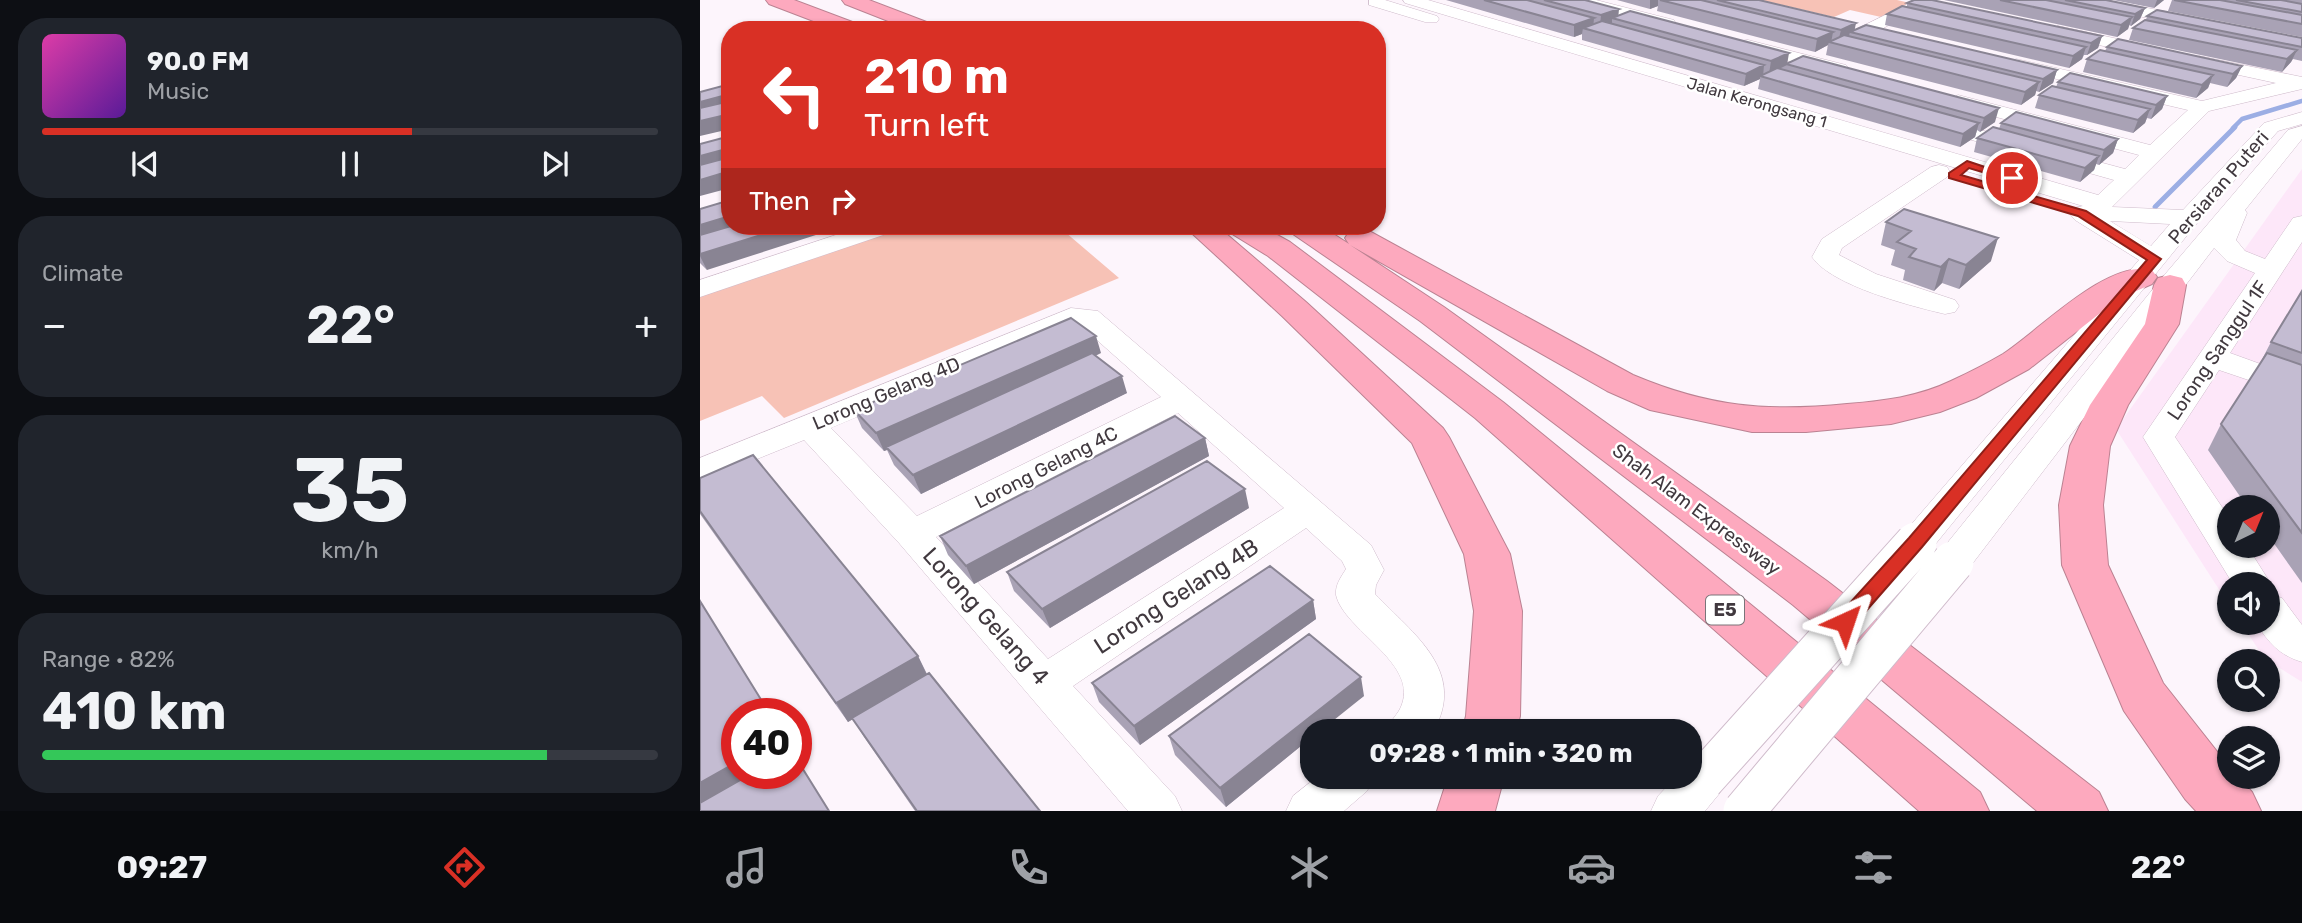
<!DOCTYPE html>
<meta charset="utf-8">
<style>
:root{--surface:#171b24;--page:#20242c;--text:#f1f3f6;--muted:#9ea1a6;--line:#363941;--accent:#d93025}
body{margin:0;font-family:Rubik,sans-serif;background:var(--page);color:var(--text);height:100vh;display:flex;flex-direction:column;font-size:26px;white-space:nowrap}
*{box-sizing:border-box;margin:0}
p{font-size:23px;color:var(--muted)}
.icon{flex:none;width:38px;height:38px;fill:none;stroke:currentColor;stroke-width:2;stroke-linecap:round;stroke-linejoin:round}
.map{position:relative;flex:1;overflow:hidden}
.side{display:flex;flex-direction:column;gap:18px;padding:18px;background:#0d0f14;width:700px}
.side>*{flex:none}
.hud{position:absolute;left:21px;top:21px;width:665px;height:214px;border-radius:28px;box-shadow:0 2px 5px #0004;background:#d93025;color:#fff;overflow:hidden}
.needle{width:46px;rotate:43deg}
.controls{position:absolute;left:1517px;top:495px;display:grid;gap:14px}
.controls a{display:grid;place-items:center;width:63px;height:63px;border-radius:50%;background:var(--surface);box-shadow:0 2px 5px #0004;font-size:35px}
.speed{position:absolute;left:21px;top:698px;display:flex;gap:14px;font-size:35px;font-weight:700;text-align:center}
.speed>*{display:grid;place-content:center;width:91px;height:91px;border-radius:50%;background:var(--surface);box-shadow:0 2px 5px #0004;line-height:1}
.speed .limit{border:10px solid #d22;background:#fff;color:#111}
.pin{position:absolute;display:grid;place-items:center;width:60px;height:60px;color:#fff;margin:-30px;border:4px solid #fff;border-radius:50%;box-shadow:0 2px 7px #0007}
.me{position:absolute;width:77px;margin:-38px;rotate:42deg;stroke-linejoin:round;filter:drop-shadow(0 0 5px #0008)}
.turn{display:flex;align-items:center;gap:24px;height:147px;padding:0 28px;font-size:32px}
.turn .icon{width:91px;height:91px;stroke-width:2.5}
.turn b{display:block;font-size:49px;line-height:60px}
.then{display:flex;align-items:center;height:66px;padding:0 28px;background:#0003;gap:14px;font-size:26px}
.big{font-size:52px;font-weight:700;line-height:1.1}
.side .widget{flex:1;display:flex;flex-direction:column;justify-content:center;gap:10px;min-width:0;padding:0 24px;border-radius:28px;background:var(--page)}
.side .dial{align-items:center;gap:0}
.dial b{font-size:91px;line-height:1}
.song{display:flex;align-items:center;gap:21px}
.cover{width:84px;height:84px;border-radius:10px;background:linear-gradient(135deg,hsl(320 70% 55%),hsl(270 70% 35%))}
.played{height:7px;border-radius:4px;background:linear-gradient(90deg,var(--accent) 60%,var(--line) 60%)}
.keys{display:flex;justify-content:space-around;direction:ltr}
.heat{display:flex;justify-content:space-between;align-items:center;font-size:38px;direction:ltr}
.charge{height:10px;border-radius:5px;background:linear-gradient(90deg,#34c759 82%,var(--line) 0)}
.trip{position:absolute;left:600px;top:719px;width:402px;height:70px;border-radius:28px;background:var(--surface);box-shadow:0 2px 5px #0004;font-weight:700;line-height:70px;text-align:center}
.tabs{display:flex;height:112px;justify-content:space-around;align-items:center;background:#090b0e;color:var(--muted)}
.tabs .icon{width:49px;height:49px}
.tabs .selected{color:var(--accent)}
.tabs b{font-size:32px;color:var(--text)}
main{display:flex;flex:1;min-height:0}
.map>svg:first-child{display:block}
.built{fill:#fde7f9;fill-rule:evenodd}
.green{fill:#f7c2b6}
.lines{fill:none;stroke-linecap:round;stroke-linejoin:round}
.stream-far1{stroke:#9caee4;stroke-width:4.5}
.stream{stroke:#9caee4;stroke-width:5}
.minor-casing{stroke:#cfbbcb;stroke-width:1}
.highway-casing{stroke:#bb8292;stroke-width:2}
.minor{fill:#fff;fill-rule:evenodd}
.highway{fill:#fda9be;fill-rule:evenodd}
.minor-bridge-casing{stroke:#cfbbcb;stroke-width:43;stroke-linecap:butt}
.minor-bridge{stroke:#fff;stroke-width:41}
.wall{fill:#a9a2b5}
.shaded-wall{fill:#898493}
.building{fill:#c4bcd2;stroke:#898493;stroke-width:2}
.route{fill:#d93025;stroke:#8d1f18;stroke-width:2}
.labels{text-anchor:middle;stroke-width:5;stroke-linejoin:round;paint-order:stroke}
.far-street-label{font-size:16px;fill:#41393f;stroke:#fff}
.shield{fill:#fff;stroke:#7a7479;stroke-width:2}
.shield-label{font-size:18px;font-weight:bold;fill:#41393f}
.street-label{font-size:19px;fill:#41393f;stroke:#fff}
.near-street-label{font-size:23px;fill:#41393f;stroke:#fff}
</style>
<main>
<section class="side">
<div class="widget">
<div class="song"><i class="cover"></i><div><b>90.0 FM</b><p>Music</p></div></div>
<div class="played"></div>
<div class="keys"><svg class="icon" aria-label="previous" viewBox="0 0 24 24"><path d="M18 5L8 12l10 7zM5 5v14"/></svg><svg class="icon" aria-label="pause" viewBox="0 0 24 24"><path d="M8 5v14M16 5v14"/></svg><svg class="icon" aria-label="next" viewBox="0 0 24 24"><path d="M6 5l10 7-10 7zM19 5v14"/></svg></div>
</div>
<div class="widget"><p>Climate</p>
<div class="heat"><a>−</a><b class="big">22°</b><a>+</a></div>
</div>
<div class="widget dial"><b>35</b><p>km/h</p></div>
<div class="widget"><p>Range · 82%</p><b class="big">410 km</b><div class="charge"></div></div>
</section>
<div class="map">
<svg width="1602" height="811" viewBox="0 0 1602 811">
<rect width="100%" height="100%" fill="#fdf5fc"/>
<path class="built" d="M1602 169V682L1564 658 1541 623H1568V584H1530L1529 605 1416 429ZM1530 508H1568V546H1530Z"/>
<path class="green" d="M1061 0H1197L1210 3 1181 17 1150 10 1134 17Z
M203 226H358L419 278 84 418 62 396 0 421V296Z"/>
<g class="lines">
<path class="stream-far1" d="M1533 128 1542 119 1602 101"/>
<path class="stream" d="M1455 207 1535 127"/>
<defs>
<path id="minor" d="M669 0H685L737 16 739 19 737 22H725L669 5Z
M703 0H728L1398 195 1414 180 1229 128 1226 124 1229 120 1236 118 1425 169 1439 155 1251 105 1248 101 1258 95 1450 145 1488 110 1310 68 1307 64 1316 59 1502 101 1576 83 1493 65 1490 61 1499 56 1602 77V89L1509 111 1412 207 1483 210 1564 123 1602 112V124L1578 131 1498 222 1229 552 1216 556 1203 552 1198 543 1203 534 1439 260 1375 220 1369 213 1373 208 1383 206 705 3ZM1410 221 1470 224 1451 246Z
M870 0H896L974 20 976 24 968 29 872 3Z
M1216 0H1236L1142 50H1130L1127 46 1130 42Z
M1374 0H1406L1494 17 1502 22 1494 27 1382 5Z
M1358 26 1455 47 1464 52 1455 57 1352 35 1350 31Z
M1048 40 1146 65 1149 69 1140 74 1042 49 1039 45 1042 41Z
M1602 126V139L1545 210 1547 213 1536 240 1545 251 1565 259 1593 218 1602 216V242L1530 353 1602 379V398L1519 370 1475 437 1530 519V546H1547L1571 584 1568 590V584H1533L1443 437 1555 273 1527 261 1514 248 1266 572 1253 576 1240 572 1234 562 1240 552 1461 279 1588 130Z
M1239 165 1247 167 1250 172 1247 177 1142 248 1139 255 1176 274 1255 300 1259 306 1255 312 1245 314C1211 306 1132 286 1112 257L1122 239 1231 167Z
M163 226H198L195 231 0 297V280Z
M371 308 398 311 671 545 684 570 676 585 675 594C713 634 768 671 733 732H684C689 722 699 714 702 704 717 662 644 630 636 595 635 585 641 577 646 569L642 561 606 528 373 686 475 796 482 811H428L199 543 104 440 0 482V458ZM375 325H380L461 397 217 516 131 428ZM478 413 584 508 348 659 236 537Z
M1568 594 1582 598 1602 625V662C1579 655 1569 643 1556 623H1568Z
M1003 760 1019 766 1026 780 1019 794 1005 811H951L958 796 976 777H990V764Z
M617 777H674L667 791 644 811H586L593 796Z"/>
<path id="highway" d="M66 0H94L163 26 166 30H137L69 4Z
M142 0H169L237 26 240 30H211L145 4Z
M484 226H517L606 302 743 428 749 437 810 554 822 611 820 716 816 732H762L766 716 774 611 764 554 712 443 582 316Z
M525 226H561L590 242 803 402 1280 792 1289 811H1219L775 418 568 256 529 232Z
M586 226H621L649 244 645 238 649 232 660 229 671 232 933 375C1009 407 1066 412 1147 404 1183 401 1218 397 1251 381 1268 373 1286 364 1303 354 1340 330 1407 259 1452 270L1457 277 1452 284 1418 299 1329 369 1276 398 1240 412 1191 424 1106 432H1052L950 410 907 391 650 245 744 307 1127 581 1399 792 1408 811H1337L1093 605 720 321 590 232Z
M1470 275 1482 278 1486 285 1479 324 1428 405 1410 446 1403 505 1408 565 1463 683 1530 768V777H1538L1552 792 1561 811H1496L1485 799 1424 711 1362 565 1359 505 1370 446 1390 405 1445 324 1454 285 1458 278Z
M748 777H804L795 811H737Z"/>
</defs>
<use href="#minor" class="minor-casing"/>
<use href="#highway" class="highway-casing"/>
<use href="#minor" class="minor"/>
<use href="#highway" class="highway"/>
<defs>
<path id="minor-bridge" d="M1003 780 1216 543
M1044 811 1253 562"/>
</defs>
<use href="#minor-bridge" class="minor-bridge-casing"/>
<use href="#minor-bridge" class="minor-bridge"/>
</g>
<path class="wall" d="M746 0H885L918 16 1087 64 1103 56 1295 122 1280 132 1277 130 1275 137 1260 147 1058 89 1060 79 1044 86 882 40V34L874 37Z
M917 0H1059L1154 30 1357 70 1353 83 1339 92 1336 91 1335 95 1321 105 1126 55 1128 45 1115 52 957 11 958 6 950 9Z
M1244 0H1406L1445 8 1440 19 1431 26 1429 25 1428 29 1417 37Z
M1413 0H1464L1454 8Z
M1472 0H1602V37L1468 11Z
M1207 3 1402 36 1398 48 1387 55H1384L1382 59 1369 68 1185 25 1187 14 1207 7Z
M1447 16 1602 38V61L1593 59 1591 62 1582 72 1429 40 1433 28 1446 20Z
M1407 47 1542 66 1536 78 1527 87 1510 83 1508 88 1496 98 1383 72 1387 59 1405 51Z
M1358 82 1467 96 1462 109 1451 119 1447 118 1445 123 1433 133 1335 108 1339 95 1356 87Z
M1301 123 1418 139 1413 153 1399 165 1396 164 1394 170 1380 182 1274 152 1277 138 1299 129Z
M0 209 7 270 0 263Z
M1186 222 1291 261 1259 289 1242 283 1234 291 1203 280 1205 270 1191 265 1195 250 1181 245Z
M1602 291V583L1568 535V508H1548L1508 450 1521 424 1558 367 1571 342Z
M401 353 395 356 427 393 221 494 194 465 187 450 184 451 162 428 154 410Z
M505 438 509 456 274 584 248 555 240 536Z
M0 478 218 656 227 674 340 811H215L164 737 153 719 148 722 0 514Z
M549 508 350 628 314 591 307 572Z
M613 600 616 619 440 745 399 702 392 683Z
M664 696 612 732V737L526 807 475 755 469 736Z"/>
<path class="shaded-wall" d="M950 0H958V6L950 9Z
M1457 0H1464L1454 8Z
M1445 8 1440 19 1431 26 1435 14Z
M919 9 918 20 912 18V23L900 27 901 15Z
M1432 17 1428 29 1417 37 1421 25Z
M894 18 893 30 883 28 882 34 874 37V25Z
M1156 23 1154 33 1150 32 1149 36 1138 42 1141 30Z
M1133 32 1131 43 1129 42 1128 45 1115 52 1117 39Z
M1402 36 1398 48 1387 55 1391 43Z
M1386 47 1382 59 1369 68 1373 56Z
M1597 50 1591 62 1582 72 1587 59Z
M1089 53 1087 65 1069 74 1071 61Z
M1064 65 1063 77 1060 76V79L1044 86 1046 74Z
M1542 66 1536 78 1527 87 1533 74Z
M1357 70 1353 83 1339 92 1343 79Z
M1513 75 1508 88 1496 98 1502 85Z
M1339 82 1335 95 1321 105 1325 92Z
M30 94V109L0 117V102Z
M1467 96 1462 109 1451 119 1456 105Z
M1299 108 1295 122 1280 132 1284 118Z
M1450 109 1445 123 1433 133 1438 120Z
M30 114V129L0 136V121Z
M1279 123 1275 137 1260 147 1263 134Z
M1418 139 1413 153 1399 165 1404 150Z
M30 148V164L0 173V156Z
M1399 156 1394 170 1380 182 1385 168Z
M30 171V188L0 196V180Z
M30 216V226L0 243V225Z
M90 226H144L7 270 0 256V254Z
M1298 238 1291 261 1259 289 1266 265Z
M1249 259 1242 283 1234 291 1241 267Z
M396 336 401 353 188 450 186 447 187 450 184 451 176 433Z
M422 376 427 393 221 494 213 475Z
M505 438 509 456 274 584 266 566Z
M545 489 549 508 350 628 342 609Z
M613 600 616 619 440 745 434 726Z
M218 656 227 675 148 722 136 703Z
M661 677 664 696 619 732H612V737L526 807 520 788Z
M37 762V774H63L0 808V783Z"/>
<path class="building" d="M784 0H827L894 18 874 25Z
M844 0H885L919 9 901 15Z
M960 0H1001L1133 32 1117 39Z
M1017 0H1059L1156 23 1141 30Z
M1214 0H1232L1402 36 1391 43 1207 3Z
M1300 0H1346L1432 17 1421 25Z
M1365 0H1406L1445 8 1435 14Z
M1474 0H1520L1602 15V24Z
M1536 0H1581L1602 4V12Z
M1202 6 1386 47 1373 56 1187 14Z
M1457 10 1602 38V47L1447 16Z
M930 11 1089 53 1071 61 912 18Z
M1445 20 1597 50 1587 59 1433 28Z
M902 21 1064 65 1046 74 883 28Z
M1166 25 1357 70 1343 79 1150 32Z
M1144 35 1339 82 1325 92 1129 42Z
M1418 39 1542 66 1533 74 1407 47Z
M1400 50 1513 75 1502 85 1387 59Z
M1103 56 1299 108 1284 118 1086 64Z
M1077 68 1279 123 1263 134 1060 76Z
M1370 73 1467 96 1456 105 1358 82Z
M26 85 30 88V94L0 102V92Z
M1352 86 1450 109 1438 120 1339 95Z
M30 101V114L0 121V108Z
M1316 112 1418 139 1404 150 1301 123Z
M1293 127 1399 156 1385 168 1277 138Z
M30 136V148L0 156V144Z
M30 157V171L0 180V165Z
M30 200V216L0 225V209Z
M1204 209 1298 238 1266 265 1249 259 1241 267 1209 257 1216 249 1197 242 1211 231 1186 222Z
M31 226H90L0 254V235Z
M1602 291V353L1571 342Z
M371 318 396 336 176 433 154 410Z
M392 353 422 376 213 475 186 447Z
M1567 353 1602 365V533L1521 424Z
M475 416 505 438 266 566 240 536Z
M53 455 218 656 136 703 0 511V478Z
M507 461 545 489 342 609 307 572Z
M570 566 613 600 434 726 392 683Z
M0 601 70 714H37V762L0 783Z
M609 634 661 677 520 788 469 736Z
M229 673 340 811H217L152 718Z
M96 758 129 811H0V803L51 774H96Z"/>
<path class="route" d="M1267 161 1318 178 1312 181 1269 168 1261 175 1386 211 1461 259 1222 547 1152 627 1145 629 1138 627 1135 622 1138 616 1209 538 1447 260 1378 216 1249 178V173Z"/>
<g class="labels">
<g class="far-street-label">
<text transform="translate(1057 102) rotate(16)" y="6">Jalan Kerongsang 1</text>
</g>
<rect class="shield" x="1006" y="595.5" width="38" height="29" rx="5"/>
<g class="shield-label">
<text x="1025" y="616">E5</text>
</g>
<g class="street-label">
<text transform="translate(1518 187) rotate(-49)" y="7">Persiaran Puteri</text>
<text transform="translate(1517 350) rotate(-56)" y="7">Lorong Sanggul 1F</text>
<text transform="translate(186 393) rotate(-23)" y="7">Lorong Gelang 4D</text>
<text transform="translate(346 467) rotate(-27)" y="7">Lorong Gelang 4C</text>
<text transform="translate(997 509) rotate(37)" y="7">Shah Alam Expressway</text>
</g>
<g class="near-street-label">
<text transform="translate(476 596) rotate(-33)" y="8">Lorong Gelang 4B</text>
<text transform="translate(286 616) rotate(48)" y="8">Lorong Gelang 4</text>
</g>
</g>
</svg>
<div class="controls">
<a><svg class="needle" viewBox="-14 -14 28 28"><path d="M0-13l5 13h-10z" fill="#e53935"/><path d="M0 13l5-13h-10z" fill="#9ea1a6"/></svg></a>
<a><svg class="icon" aria-label="sound" viewBox="0 0 24 24"><path d="M4 9h4l5-4v14l-5-4H4zM17 9q2 3 0 6"/></svg></a>
<a><svg class="icon" aria-label="search" viewBox="0 0 24 24"><circle cx="10" cy="10" r="6"/><path d="M15 15l6 6"/></svg></a>
<a><svg class="icon" aria-label="layers" viewBox="0 0 24 24"><path d="M12 4l9 5-9 5-9-5zM3 14l9 5 9-5"/></svg></a>
</div>
<div class="speed"><div class="limit">40</div></div>
<div class="pin" style="left:1312px;top:178px;background:#d93025"><svg class="icon" aria-label="arrive" viewBox="0 0 24 24"><path d="M6 21V4h12l-3 4 3 4H6"/></svg></div>
<svg class="me" style="left:1145px;top:622px" viewBox="-20 -20 40 40"><path d="M0-17L14 15 0 8-14 15z" fill="#d93025" stroke="#fff" stroke-width="4"/></svg>
<div class="trip">09:28 · 1 min · 320 m</div>
<div class="hud">
<div class="turn"><svg class="icon" aria-label="left" viewBox="0 0 24 24"><path d="M17 20v-9H6M10 6l-5 5 5 5"/></svg><div><b>210 m</b>Turn left</div></div>
<div class="then">Then<svg class="icon" aria-label="right" viewBox="0 0 24 24"><path d="M7 20v-9h11M14 6l5 5-5 5"/></svg></div>
</div>
</div>
</main>
<nav class="tabs">
<b>09:27</b>
<svg class="icon selected" aria-label="directions" viewBox="0 0 24 24"><path d="M12 3l9 9-9 9-9-9zM9 14v-3h6M13 9l2 2-2 2"/></svg>
<svg class="icon" aria-label="music" viewBox="0 0 24 24"><path d="M9 18V5l10-2v13"/><circle cx="6" cy="18" r="3"/><circle cx="16" cy="16" r="3"/></svg>
<svg class="icon" aria-label="phone" viewBox="0 0 24 24"><path d="M5 4h4l2 5-3 2q2 4 5 5l2-3 5 2v4C11 20 4 13 5 4z"/></svg>
<svg class="icon" aria-label="climate" viewBox="0 0 24 24"><path d="M12 3v18M4 7l16 10M4 17L20 7"/></svg>
<svg class="icon" aria-label="car" viewBox="0 0 24 24"><path d="M5 17H2v-5l4-1 3-4h7l3 4 3 1v5h-3M9 17h6M6 11h13"/><circle cx="7" cy="17" r="2"/><circle cx="17" cy="17" r="2"/></svg>
<svg class="icon" aria-label="filters" viewBox="0 0 24 24"><path d="M4 7h16M4 17h16"/><circle cx="9" cy="7" r="2"/><circle cx="15" cy="17" r="2"/></svg>
<b>22°</b>
</nav>
